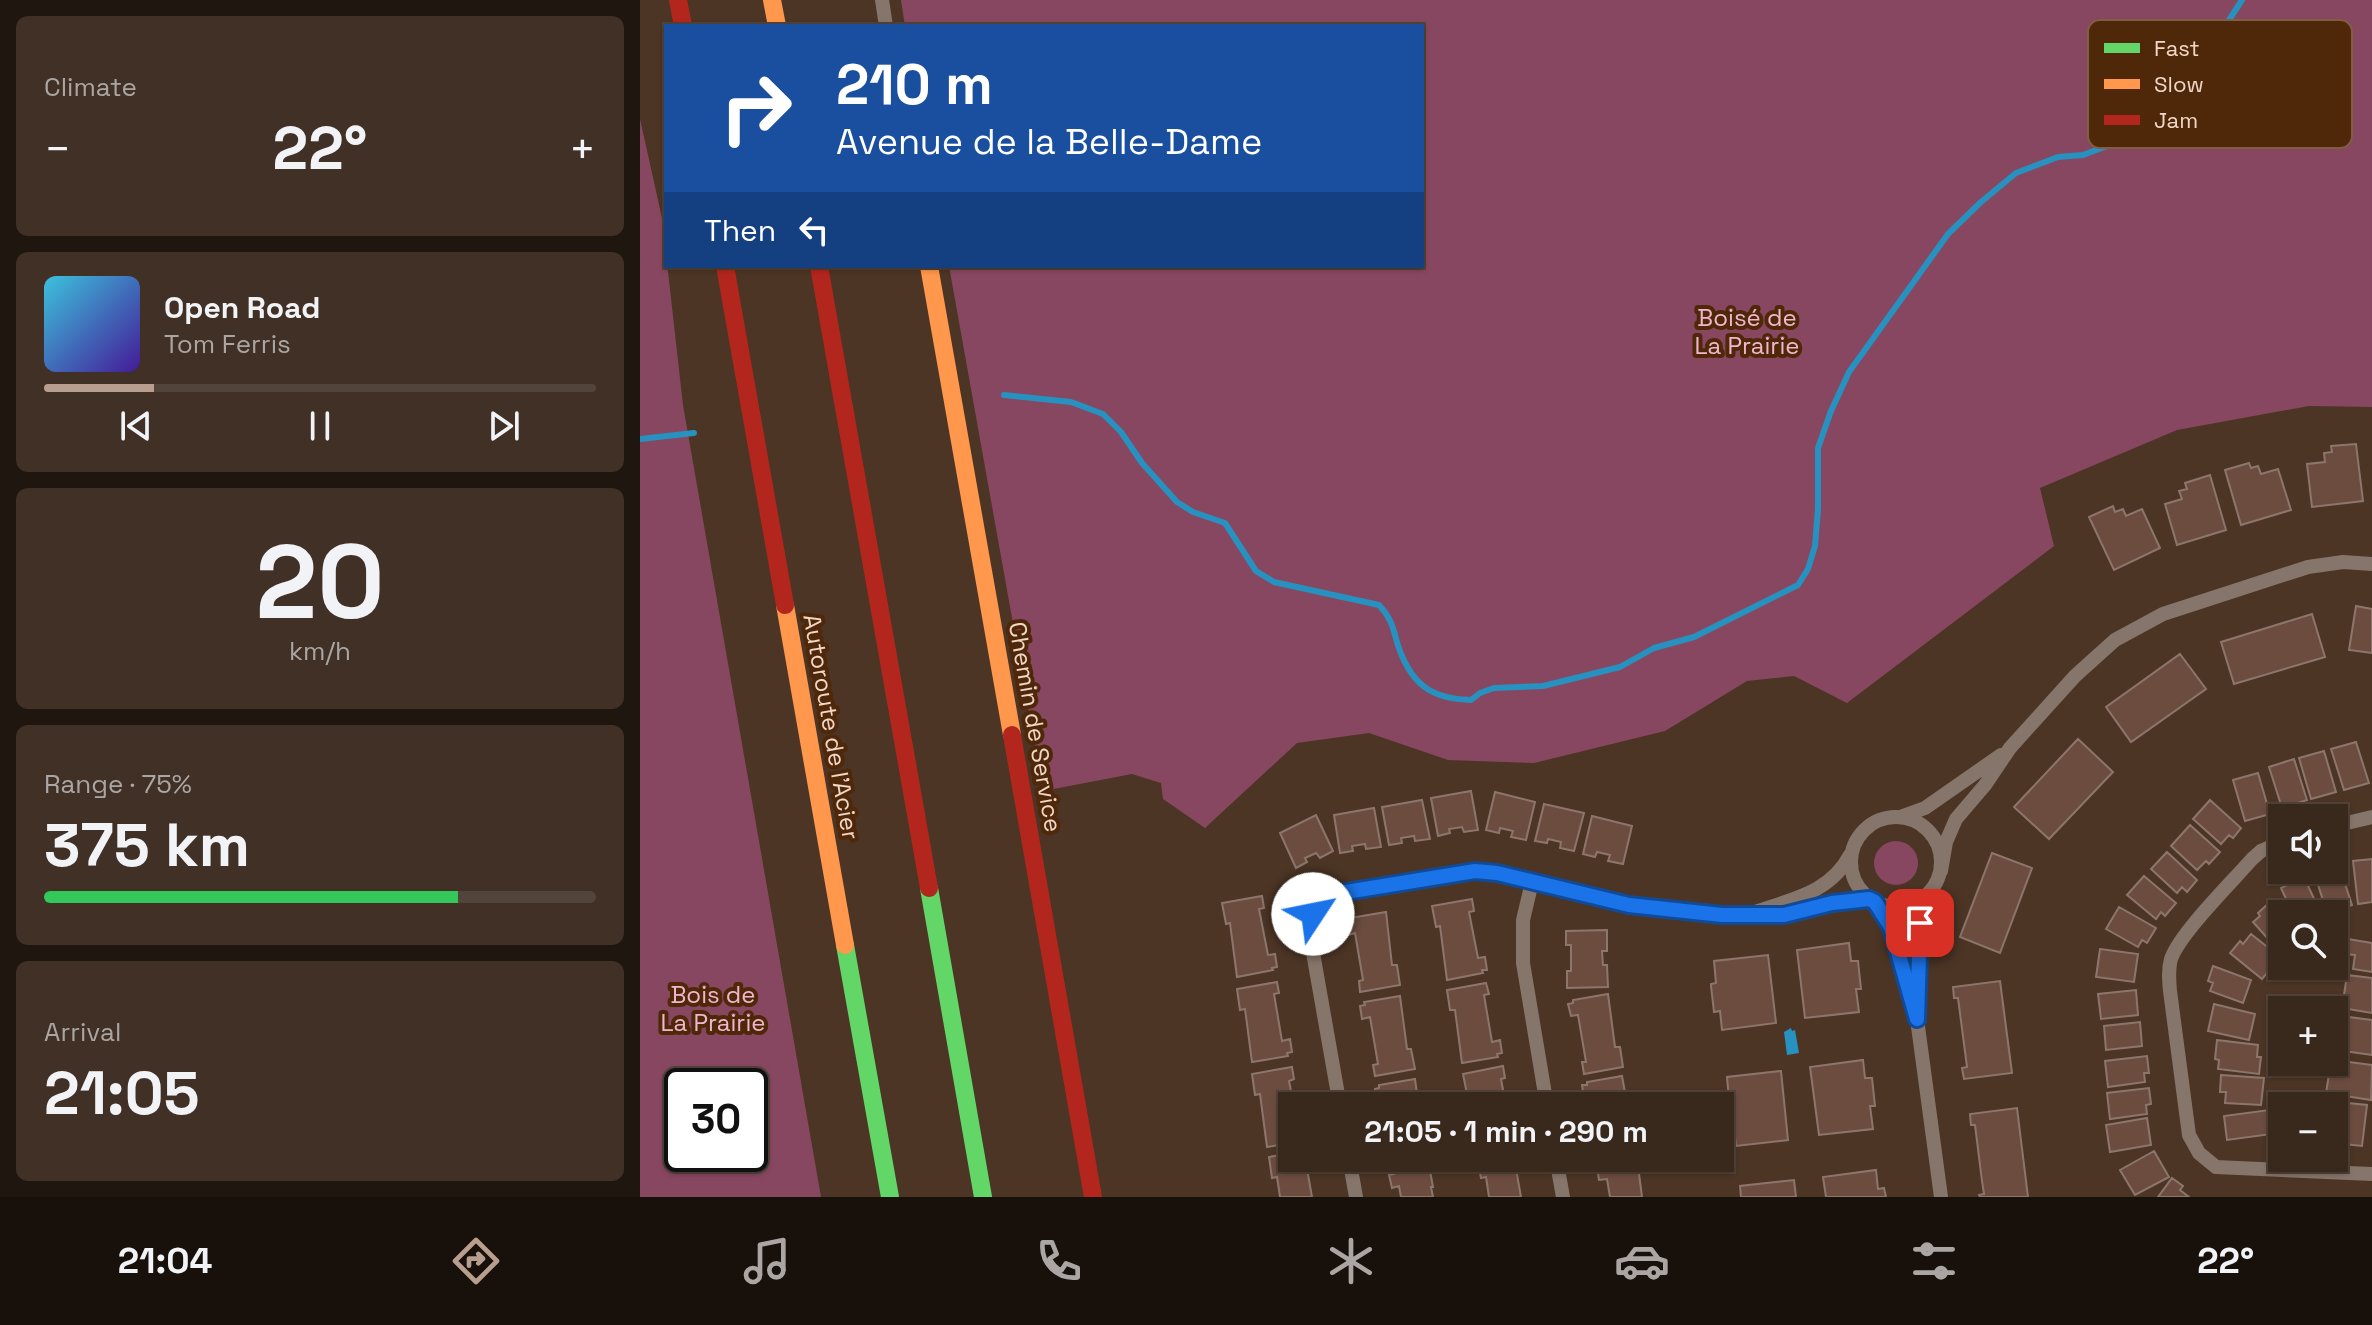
<!DOCTYPE html>
<meta charset="utf-8">
<style>
:root{--surface:#39281c;--page:#403025;--text:#f1f3f6;--muted:#aba6a3;--line:#53443b;--accent:#b79e8e}
body{margin:0;font-family:"Space Grotesk",sans-serif;background:var(--page);color:var(--text);height:100vh;display:flex;flex-direction:column;font-size:30px;white-space:nowrap}
*{box-sizing:border-box;margin:0}
p{font-size:26px;color:var(--muted)}
.icon{flex:none;width:44px;height:44px;fill:none;stroke:currentColor;stroke-width:2;stroke-linecap:round;stroke-linejoin:round}
.map{position:relative;flex:1;overflow:hidden}
.sheet{display:flex;flex-direction:column;gap:16px;padding:16px;background:#1f160f;width:640px}
.sheet>*{flex:none}
.banner{position:absolute;left:24px;top:24px;width:760px;height:244px;border-radius:0px;box-shadow:0 2px 6px #0004,0 0 0 2px var(--line);background:#1a4fa0;color:#fff;overflow:hidden}
.controls{position:absolute;left:1628px;top:804px;display:grid;gap:16px}
.controls a{display:grid;place-items:center;width:80px;height:80px;border-radius:0px;background:var(--surface);box-shadow:0 2px 6px #0004,0 0 0 2px var(--line);font-size:40px}
.speed{position:absolute;left:24px;top:1068px;display:flex;gap:16px;font-size:40px;font-weight:700;text-align:center}
.speed>*{display:grid;place-content:center;width:104px;height:104px;border-radius:50%;background:var(--surface);box-shadow:0 2px 6px #0004,0 0 0 2px var(--line);line-height:1}
.speed .limit{border:4px solid #111;border-radius:12px;background:#fff;color:#111}
.pin{position:absolute;display:grid;place-items:center;width:68px;height:68px;color:#fff;margin:-34px;border-radius:16px;box-shadow:0 4px 12px #0006}
.me{position:absolute;width:88px;margin:-44px;rotate:56deg;stroke-linejoin:round;filter:drop-shadow(0 0 6px #0008)}
.turn{display:flex;align-items:center;gap:28px;height:168px;padding:0 40px;font-size:36px}
.turn .icon{width:104px;height:104px;stroke-width:2.5}
.turn b{display:block;font-size:56px;line-height:68px}
.then{display:flex;align-items:center;height:76px;padding:0 40px;background:#0003;gap:16px;font-size:30px}
.big{font-size:60px;font-weight:700;line-height:1.1}
.sheet .tile{flex:1;display:flex;flex-direction:column;justify-content:center;gap:12px;min-width:0;padding:0 28px;border-radius:12px;background:var(--page)}
.sheet .dial{align-items:center;gap:0}
.dial b{font-size:104px;line-height:1}
.song{display:flex;align-items:center;gap:24px}
.cover{width:96px;height:96px;border-radius:12px;background:linear-gradient(135deg,hsl(190 70% 55%),hsl(260 70% 35%))}
.played{height:8px;border-radius:4px;background:linear-gradient(90deg,var(--accent) 20%,var(--line) 20%)}
.keys{display:flex;justify-content:space-around;direction:ltr}
.heat{display:flex;justify-content:space-between;align-items:center;font-size:44px;direction:ltr}
.charge{height:12px;border-radius:6px;background:linear-gradient(90deg,#34c759 75%,var(--line) 0)}
.trip{position:absolute;left:638px;top:1092px;width:456px;height:80px;border-radius:0px;background:var(--surface);box-shadow:0 2px 6px #0004,0 0 0 2px var(--line);font-weight:700;line-height:80px;text-align:center}
.dock{display:flex;height:128px;justify-content:space-around;align-items:center;background:#17100b;color:var(--muted)}
.dock .icon{width:56px;height:56px}
.dock .on{color:var(--accent)}
.dock b{font-size:36px;color:var(--text)}
main{display:flex;flex:1;min-height:0}
.map>svg:first-child{display:block}
.green{fill:#884760;fill-rule:evenodd}
.water{fill:#2791bf}
.lines{fill:none;stroke-linecap:round;stroke-linejoin:round}
.stream{stroke:#2791bf;stroke-width:6}
.building{fill:#6d4c40;stroke:#8c766c;stroke-width:2}
.street{stroke:#86756a;stroke-width:14}
.fast{stroke:#63d668;stroke-width:18}
.slow{stroke:#ff974d;stroke-width:18}
.jam{stroke:#b3261e;stroke-width:18}
.route-casing{stroke:#114b97;stroke-width:20}
.route{stroke:#1a73e8;stroke-width:14}
.labels{text-anchor:middle;stroke-width:8;stroke-linejoin:round;paint-order:stroke}
.park-label{font-size:24px;fill:#f1b6cd;stroke:#4f280a}
.street-label{font-size:24px;fill:#f1d7c7;stroke:#4f280a}
.key{fill:#4f280a;stroke:#805d43;stroke-width:2}
.key-label{font-size:22px;fill:#f1d7c7}
</style>
<main>
<section class="sheet">
<div class="tile"><p>Climate</p>
<div class="heat"><a>−</a><b class="big">22°</b><a>+</a></div>
</div>
<div class="tile">
<div class="song"><i class="cover"></i><div><b>Open Road</b><p>Tom Ferris</p></div></div>
<div class="played"></div>
<div class="keys"><svg class="icon" aria-label="previous" viewBox="0 0 24 24"><path d="M18 5L8 12l10 7zM5 5v14"/></svg><svg class="icon" aria-label="pause" viewBox="0 0 24 24"><path d="M8 5v14M16 5v14"/></svg><svg class="icon" aria-label="next" viewBox="0 0 24 24"><path d="M6 5l10 7-10 7zM19 5v14"/></svg></div>
</div>
<div class="tile dial"><b>20</b><p>km/h</p></div>
<div class="tile"><p>Range · 75%</p><b class="big">375 km</b><div class="charge"></div></div>
<div class="tile"><p>Arrival</p><b class="big">21:05</b></div>
</section>
<div class="map">
<svg width="1732" height="1197" viewBox="0 0 1732 1197">
<rect width="100%" height="100%" fill="#4c3525"/>
<path class="green" d="M261 0H1732V407L1669 406 1537 430 1400 488 1414 546 1207 703 1154 676 1107 681 1025 731 894 763 808 760 729 733 657 743 565 828 523 799 521 783 492 774 403 791 309 266H782V26H265Z
M0 119 22 218 43 405 181 1197H0ZM42 1086H110V1154H42Z
M1234 863a22 22 0 1 1 44 0a22 22 0 1 1-44 0Z"/>
<path class="water" d="M1151 1028 1152 1031 1155 1030 1159 1053 1147 1055 1144 1032Z"/>
<g class="lines">
<path class="stream" d="M364 395 431 402 463 414 481 432 502 463 537 502 553 512 585 523 616 571 634 582 739 605C756 623 753 636 762 656 776 689 797 699 831 700L840 693 854 688 903 686 980 667 1014 648 1054 637 1158 585 1168 569 1175 546 1178 509V448L1191 411 1209 372 1308 234 1341 202 1376 173 1418 157 1443 155 1483 140 1510 125 1535 103 1602 0
M0 439 54 433"/>
</g>
<path class="building" d="M1716 444 1723 501 1672 507 1667 464 1685 462 1684 453 1692 452 1691 446Z
M1609 463 1611 468 1618 466 1621 474 1638 469 1651 510 1601 525 1585 470Z
M1570 475 1586 530 1537 545 1525 504 1542 499 1539 491 1547 489 1545 483Z
M1473 506 1475 512 1483 509 1486 516 1502 509 1520 548 1474 570 1449 517Z
M1716 606 1732 609V653L1709 650Z
M1672 614 1685 657 1594 684 1581 642Z
M1540 654 1566 689 1491 742 1466 707Z
M1438 739 1473 772 1409 839 1374 807Z
M1716 742 1729 783 1704 790 1691 749Z
M1684 751 1696 792 1671 799 1659 758Z
M1654 759 1667 800 1642 808 1629 767Z
M1618 773 1630 814 1605 821 1593 780Z
M831 791 838 830 824 832 822 827 809 829 810 833 798 836 791 798Z
M855 792 895 802 886 840 871 837 873 831 860 828 859 833 846 830Z
M782 800 790 839 775 841 774 836 761 838 762 843 749 845 742 807Z
M1570 800 1601 828 1593 838 1589 835 1581 844 1553 819Z
M904 804 944 813 934 851 920 848 921 842 908 839 907 843 895 841Z
M734 808 741 847 726 849 725 844 712 846 713 851 700 853 694 815Z
M676 815 693 851 680 858 676 853 665 858 667 862 656 868 640 833Z
M952 816 992 826 983 864 968 861 970 855 957 852 955 857 943 854Z
M1550 825 1580 852 1569 864 1566 861 1557 870 1531 846Z
M1527 852 1557 880 1547 892 1542 887 1537 893 1511 869Z
M1352 853 1392 868 1360 953 1320 937Z
M1732 859V902L1718 904 1713 861Z
M1699 865 1712 905 1687 913 1674 872 1694 870V866Z
M1504 876 1536 903 1525 916 1521 912 1516 919 1487 895Z
M1664 877 1681 914H1653L1641 888Z
M622 896 624 908 619 909 628 955 635 954 637 967 632 968 633 970 597 977 590 923 586 924 582 903Z
M832 899 834 911 829 912 838 958 845 957 847 970H842L843 973 807 980 800 926 796 927 792 906Z
M1629 903 1642 916V946L1638 950 1613 922 1620 916 1618 913Z
M1479 907 1516 928 1507 943 1502 940 1498 947 1466 929Z
M746 912 752 965H757L760 985 720 992 719 981 723 980 715 933 708 935 705 922 710 921V918Z
M967 930V951H962L963 965H967L968 987 927 988V971H931V945H926V931Z
M1611 934 1640 957 1622 979 1590 953 1600 941 1603 944Z
M1708 939 1732 943V972L1713 969 1715 955 1705 954Z
M1209 943 1211 961H1218L1221 989H1216L1219 1012 1165 1018 1157 950Z
M1460 949 1498 954 1494 982 1456 977Z
M1128 955 1136 1023 1082 1030 1080 1011 1074 1012 1071 986V984L1076 983 1074 961Z
M1573 966 1611 980 1603 1003 1570 991 1573 983 1568 981Z
M1707 975 1732 978V1013L1702 1008Z
M1360 981 1372 1073 1324 1079 1322 1068 1327 1067 1318 998H1314L1313 987Z
M637 982 639 993 634 994 642 1041 650 1039 652 1052 647 1053 648 1056 612 1062 605 1009 600 1010 597 989Z
M846 983 849 994 844 995 852 1042 860 1040 862 1053 857 1054 858 1057 822 1063 815 1010H810L807 990Z
M1496 990 1498 1015 1461 1019 1458 994Z
M968 994 975 1047H980L983 1067 944 1074 942 1062H946L938 1015 931 1016 928 1004 933 1003V1000Z
M760 996 767 1049H771L775 1069 735 1076 733 1065 738 1064 730 1017 722 1019 720 1006 725 1005 724 1002Z
M1574 1004 1615 1014 1609 1040 1568 1031Z
M1701 1016 1732 1020V1055L1696 1050Z
M1500 1022 1502 1046 1466 1050 1464 1026Z
M1577 1040 1618 1045 1617 1057H1621L1619 1074 1578 1069 1579 1060 1575 1059Z
M1507 1056 1509 1073H1504L1505 1082 1468 1087 1465 1061Z
M1223 1060 1225 1078H1232L1235 1106H1230L1233 1129 1179 1135 1170 1067Z
M1694 1060 1732 1065 1731 1100 1686 1093 1691 1062H1694Z
M863 1066 865 1078 861 1079 866 1106H834L832 1093 827 1094 823 1074Z
M652 1067 654 1079 649 1081 654 1106H652V1143L627 1147 620 1094 615 1095 612 1074Z
M1141 1071 1148 1140 1096 1146 1094 1128H1087L1086 1118 1084 1100H1089L1087 1077Z
M1581 1075 1624 1078 1621 1105 1585 1103 1586 1092H1580Z
M982 1076 986 1098H984L985 1106H954L952 1097 944 1098 942 1085H947V1082Z
M775 1079 778 1101H776L777 1106H745L744 1100 737 1102 735 1089 739 1088V1085Z
M1509 1088 1511 1104 1506 1105 1507 1114 1470 1119 1467 1093Z
M1708 1103 1727 1105 1722 1146 1694 1143V1109L1707 1110Z
M1377 1108 1388 1197H1340L1339 1195 1344 1194 1342 1181 1335 1125H1331L1330 1114Z
M1629 1110 1632 1134 1587 1140 1584 1116Z
M1507 1118 1511 1145 1470 1152 1466 1125Z
M1514 1151 1529 1177 1495 1195 1480 1170Z
M652 1153V1158H670V1162L666 1163 672 1197H640L637 1177 632 1178 629 1157Z
M837 1158H879V1162L875 1163 881 1197H849L846 1177 841 1178Z
M997 1158 1002 1197H970L967 1179 959 1180 957 1167H962L961 1164Z
M789 1165 793 1187H791L793 1197H761L759 1186 752 1188 749 1175 754 1174V1171Z
M1236 1170 1238 1189 1244 1188 1246 1197H1186L1183 1177Z
M1532 1178 1543 1186 1540 1190 1549 1197H1518Z
M1154 1180 1156 1197H1101L1100 1186Z"/>
<g class="lines">
<path class="street" d="M242 0 246 26
M1211 862a45 45 0 1 1 90 0a45 45 0 1 1-90 0Z
M1260 817 1285 808 1361 755
M1694 826 1732 817
M1642 842 1621 851 1612 859C1592 882 1540 933 1531 959 1528 970 1529 980 1530 991L1549 1135 1559 1153 1576 1167 1732 1174
M1301 871 1306 842 1316 819 1345 785 1370 748 1435 676 1475 640 1523 614 1668 567 1703 562 1732 564
M892 882 989 905 1082 915H1144L1192 903 1229 899
M1288 895 1279 933 1277 1019 1301 1197
M1235 902 1251 927 1274 1007
M1115 912C1152 899 1190 893 1210 855
M700 1106 669 930C671 911 682 899 700 893L835 871 857 873 892 882 883 920V963L907 1106
M709 1158 716 1197
M916 1158 923 1197"/>
<path class="fast" d="M289 888 343 1197
M205 945 250 1197"/>
<path class="slow" d="M132 0 137 26
M289 266 372 735
M145 605 205 945"/>
<path class="jam" d="M38 0 43 26
M85 266 145 605
M179 266 289 888
M372 735 453 1197"/>
</g>
<g class="lines">
<defs>
<path id="route" d="M673 914 685 900 700 893 835 871 857 873 989 905 1082 915H1144L1192 903 1229 899 1235 902 1251 927 1277 1019 1280 923"/>
</defs>
<use href="#route" class="route-casing"/>
<use href="#route" class="route"/>
</g>
<g class="labels">
<g class="park-label">
<text x="1107" y="326">Boisé de<tspan x="1107" dy="28">La Prairie</tspan></text>
<text x="73" y="1003">Bois de<tspan x="73" dy="28">La Prairie</tspan></text>
</g>
<g class="street-label">
<text transform="translate(191 727) rotate(80)" y="8">Autoroute de l'Acier</text>
<text transform="translate(395 727) rotate(80)" y="8">Chemin de Service</text>
</g>
</g>
<rect x="1448" y="20" width="264" height="128" rx="12" class="key"/>
<rect x="1464" y="43" width="36" height="10" fill="#63d668"/>
<rect x="1464" y="79" width="36" height="10" fill="#ff974d"/>
<rect x="1464" y="115" width="36" height="10" fill="#b3261e"/>
<g class="key-label">
<text x="1514" y="56">Fast</text>
<text x="1514" y="92">Slow</text>
<text x="1514" y="128">Jam</text>
</g>
</svg>
<div class="controls">
<a><svg class="icon" aria-label="sound" viewBox="0 0 24 24"><path d="M4 9h4l5-4v14l-5-4H4zM17 9q2 3 0 6"/></svg></a>
<a><svg class="icon" aria-label="search" viewBox="0 0 24 24"><circle cx="10" cy="10" r="6"/><path d="M15 15l6 6"/></svg></a>
<a>+</a>
<a>−</a>
</div>
<div class="speed"><div class="limit">30</div></div>
<div class="pin" style="left:1280px;top:923px;background:#d93025"><svg class="icon" aria-label="arrive" viewBox="0 0 24 24"><path d="M6 21V4h12l-3 4 3 4H6"/></svg></div>
<svg class="me" style="left:673px;top:914px" viewBox="-20 -20 40 40"><circle r="19" fill="#fff"/><path d="M0-13L10 11 0 6-10 11z" fill="#1a73e8"/></svg>
<div class="trip">21:05 · 1 min · 290 m</div>
<div class="banner">
<div class="turn"><svg class="icon" aria-label="right" viewBox="0 0 24 24"><path d="M7 20v-9h11M14 6l5 5-5 5"/></svg><div><b>210 m</b>Avenue de la Belle-Dame</div></div>
<div class="then">Then<svg class="icon" aria-label="left" viewBox="0 0 24 24"><path d="M17 20v-9H6M10 6l-5 5 5 5"/></svg></div>
</div>
</div>
</main>
<nav class="dock">
<b>21:04</b>
<svg class="icon on" aria-label="directions" viewBox="0 0 24 24"><path d="M12 3l9 9-9 9-9-9zM9 14v-3h6M13 9l2 2-2 2"/></svg>
<svg class="icon" aria-label="music" viewBox="0 0 24 24"><path d="M9 18V5l10-2v13"/><circle cx="6" cy="18" r="3"/><circle cx="16" cy="16" r="3"/></svg>
<svg class="icon" aria-label="phone" viewBox="0 0 24 24"><path d="M5 4h4l2 5-3 2q2 4 5 5l2-3 5 2v4C11 20 4 13 5 4z"/></svg>
<svg class="icon" aria-label="climate" viewBox="0 0 24 24"><path d="M12 3v18M4 7l16 10M4 17L20 7"/></svg>
<svg class="icon" aria-label="car" viewBox="0 0 24 24"><path d="M5 17H2v-5l4-1 3-4h7l3 4 3 1v5h-3M9 17h6M6 11h13"/><circle cx="7" cy="17" r="2"/><circle cx="17" cy="17" r="2"/></svg>
<svg class="icon" aria-label="filters" viewBox="0 0 24 24"><path d="M4 7h16M4 17h16"/><circle cx="9" cy="7" r="2"/><circle cx="15" cy="17" r="2"/></svg>
<b>22°</b>
</nav>
